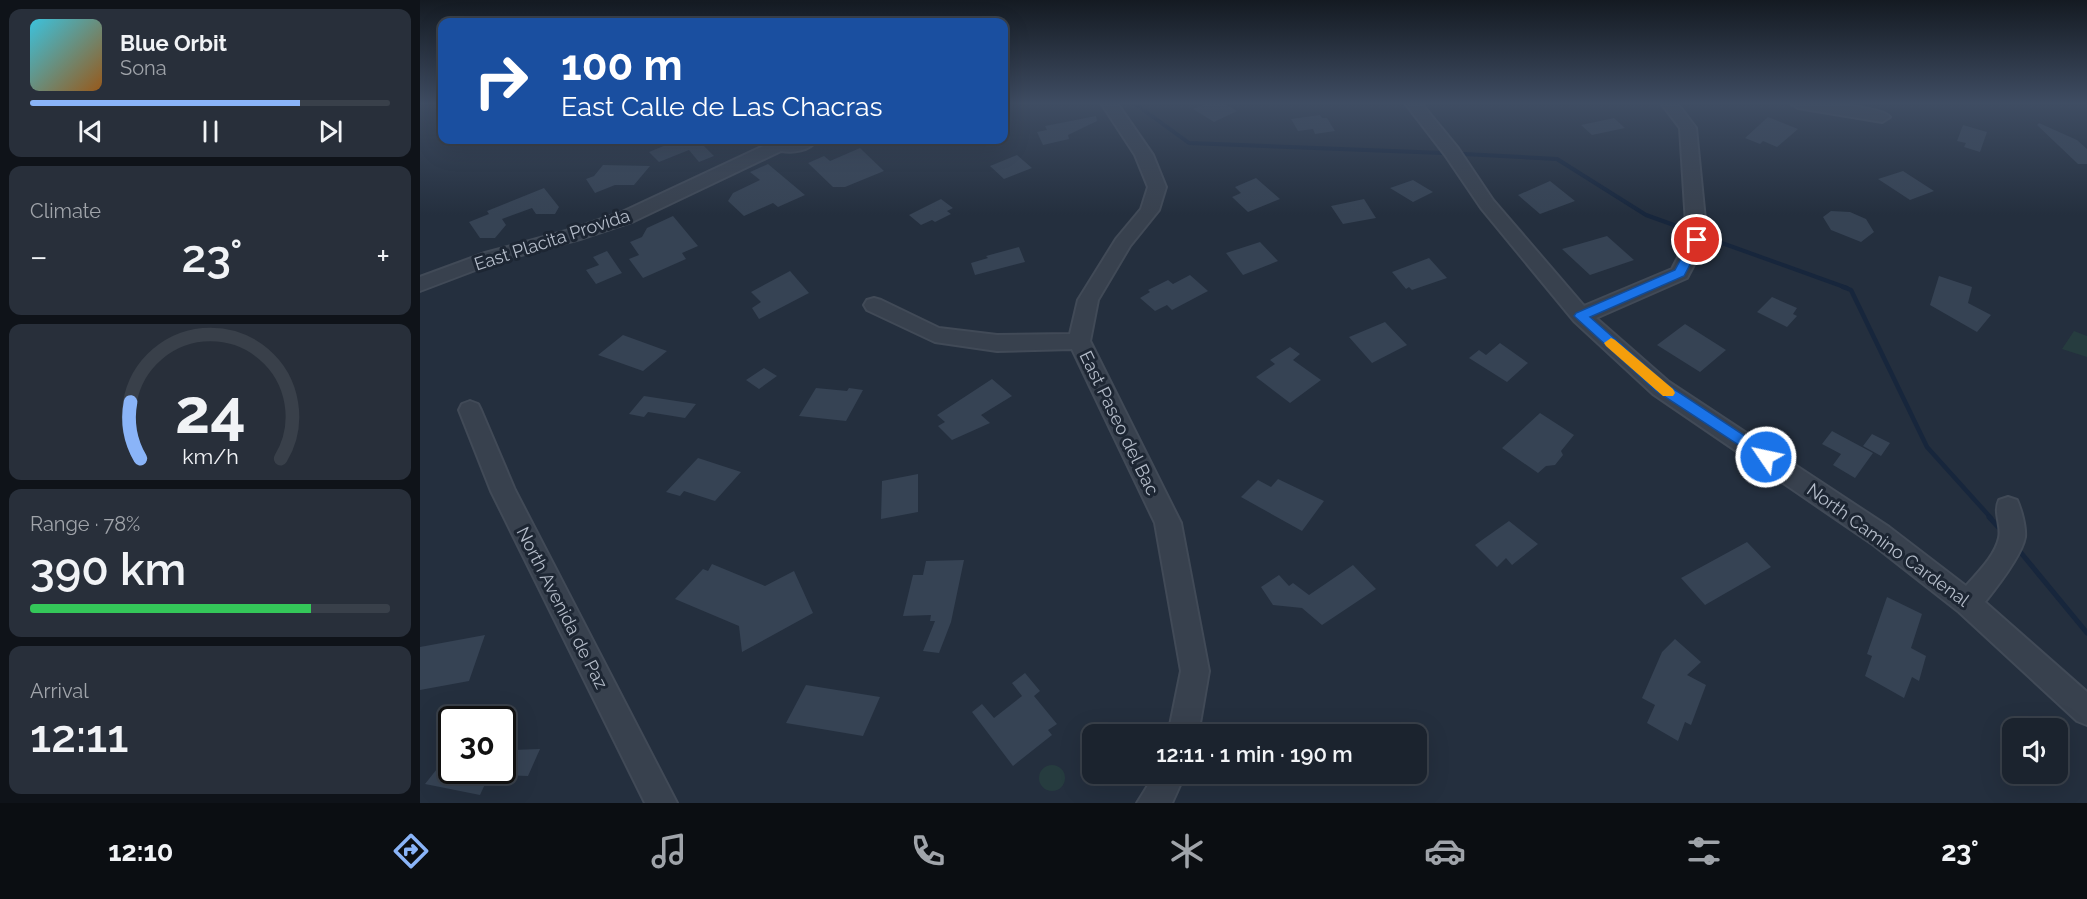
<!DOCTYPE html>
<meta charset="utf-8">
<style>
:root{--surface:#1b232e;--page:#282f3a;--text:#f1f3f6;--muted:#a0a4aa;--line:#39404a;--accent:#8ab4f8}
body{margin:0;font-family:Raleway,sans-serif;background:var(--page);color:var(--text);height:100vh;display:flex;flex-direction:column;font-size:22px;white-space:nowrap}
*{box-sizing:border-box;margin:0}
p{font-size:20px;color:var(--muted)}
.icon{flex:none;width:33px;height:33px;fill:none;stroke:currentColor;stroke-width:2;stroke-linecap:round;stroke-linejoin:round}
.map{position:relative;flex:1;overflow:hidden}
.sheet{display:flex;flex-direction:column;gap:9px;padding:9px;background:#0f1319;width:420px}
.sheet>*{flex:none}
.top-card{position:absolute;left:18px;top:18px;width:570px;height:126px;border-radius:12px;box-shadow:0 6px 24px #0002,0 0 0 2px var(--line);background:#1a4fa0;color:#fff;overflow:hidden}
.controls{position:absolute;left:1582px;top:718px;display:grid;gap:12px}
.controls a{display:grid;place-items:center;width:66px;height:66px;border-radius:12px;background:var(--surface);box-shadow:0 6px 24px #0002,0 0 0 2px var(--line);font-size:30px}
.speed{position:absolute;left:18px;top:706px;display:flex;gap:12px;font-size:30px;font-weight:700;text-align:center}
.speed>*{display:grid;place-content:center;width:78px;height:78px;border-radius:50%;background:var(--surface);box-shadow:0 6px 24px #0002,0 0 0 2px var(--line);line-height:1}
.speed .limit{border:3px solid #111;border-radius:9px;background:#fff;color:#111}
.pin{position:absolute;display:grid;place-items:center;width:51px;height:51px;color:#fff;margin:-26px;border:3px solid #fff;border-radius:50%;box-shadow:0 2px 6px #0007}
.me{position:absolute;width:66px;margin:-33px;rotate:304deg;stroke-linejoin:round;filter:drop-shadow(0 0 4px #0008)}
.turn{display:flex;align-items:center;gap:21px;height:126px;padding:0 24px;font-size:27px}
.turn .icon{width:78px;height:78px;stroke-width:2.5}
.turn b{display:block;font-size:42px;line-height:51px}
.big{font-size:45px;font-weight:600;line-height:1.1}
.sheet .widget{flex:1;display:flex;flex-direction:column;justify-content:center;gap:9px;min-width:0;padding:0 21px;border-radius:12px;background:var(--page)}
.sheet .dial{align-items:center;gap:0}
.dial svg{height:156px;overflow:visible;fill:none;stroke:var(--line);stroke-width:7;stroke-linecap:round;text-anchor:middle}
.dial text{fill:var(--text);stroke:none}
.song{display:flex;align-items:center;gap:18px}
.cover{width:72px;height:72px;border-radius:9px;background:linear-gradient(135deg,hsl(190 70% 55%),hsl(30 70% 35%))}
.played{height:6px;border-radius:3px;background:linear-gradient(90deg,var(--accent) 75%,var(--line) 75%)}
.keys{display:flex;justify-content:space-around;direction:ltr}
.heat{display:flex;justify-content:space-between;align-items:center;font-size:33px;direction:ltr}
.charge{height:9px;border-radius:4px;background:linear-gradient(90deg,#34c759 78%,var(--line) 0)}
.trip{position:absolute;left:662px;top:724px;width:345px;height:60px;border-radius:12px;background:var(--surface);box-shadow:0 6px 24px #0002,0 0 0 2px var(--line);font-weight:600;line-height:60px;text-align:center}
.tabs{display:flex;height:96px;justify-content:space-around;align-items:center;background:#0b0e12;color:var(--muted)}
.tabs .icon{width:42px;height:42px}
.tabs .current{color:var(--accent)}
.tabs b{font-size:27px;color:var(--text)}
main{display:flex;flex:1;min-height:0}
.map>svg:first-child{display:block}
.green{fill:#263c3f}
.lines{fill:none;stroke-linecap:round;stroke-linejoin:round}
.stream-far2{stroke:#17263c;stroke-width:4}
.stream-far1{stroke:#17263c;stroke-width:4.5}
.stream{stroke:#17263c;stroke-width:5}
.building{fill:#364354}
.minor-casing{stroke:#414a57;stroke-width:4}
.minor{fill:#38414e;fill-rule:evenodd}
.route{fill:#1a73e8;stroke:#114b97;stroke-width:1.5}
.slow{fill:#f59e0b}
.labels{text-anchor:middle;stroke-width:6;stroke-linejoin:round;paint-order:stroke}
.street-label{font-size:18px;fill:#b4bcc9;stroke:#1d2633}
</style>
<main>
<section class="sheet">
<div class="widget">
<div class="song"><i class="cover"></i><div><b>Blue Orbit</b><p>Sona</p></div></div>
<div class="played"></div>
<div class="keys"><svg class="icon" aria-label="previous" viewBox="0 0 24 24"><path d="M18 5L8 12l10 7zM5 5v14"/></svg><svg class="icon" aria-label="pause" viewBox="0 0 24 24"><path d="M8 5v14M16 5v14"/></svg><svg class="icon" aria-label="next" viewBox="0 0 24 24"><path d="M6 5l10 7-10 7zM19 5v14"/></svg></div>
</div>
<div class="widget"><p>Climate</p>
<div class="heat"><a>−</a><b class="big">23°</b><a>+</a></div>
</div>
<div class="widget dial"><svg viewBox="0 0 100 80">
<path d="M14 69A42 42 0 1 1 86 69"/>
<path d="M14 69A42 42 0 0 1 9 40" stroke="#8ab4f8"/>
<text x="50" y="56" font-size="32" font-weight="700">24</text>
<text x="50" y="72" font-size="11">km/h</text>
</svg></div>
<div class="widget"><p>Range · 78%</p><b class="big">390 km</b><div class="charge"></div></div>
<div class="widget"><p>Arrival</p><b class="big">12:11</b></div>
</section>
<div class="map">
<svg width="1667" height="803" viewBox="0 0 1667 803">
<rect width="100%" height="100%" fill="#242f3e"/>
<path class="green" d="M1654 331 1667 336V357L1642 349Z
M619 778a13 13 0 1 1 26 0a13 13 0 1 1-26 0Z"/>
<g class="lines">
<path class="stream-far2" d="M714 103 769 143 1023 153
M1044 154 1137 159 1226 215 1265 229
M1288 238 1427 288"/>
<path class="stream-far1" d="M1423 287 1431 290 1507 447 1571 518"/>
<path class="stream" d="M1569 517 1582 531
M1597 548 1667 633"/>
</g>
<path class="building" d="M787 103H803L817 111 794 122 773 109Z
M900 115 902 118H907L915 131 895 134 893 129 878 131 871 119Z
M676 116 677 121 648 135 649 139 623 145 617 132 627 130 625 126Z
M1348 117 1378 129 1357 147 1343 141 1340 144 1325 138Z
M1194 118 1205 128 1172 135 1161 125Z
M1619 123 1657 140 1667 149V164H1658L1617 125Z
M1543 125 1567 132 1560 152 1544 147 1546 143 1537 141Z
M258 140H294L283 145 294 156 279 162 269 150 239 162 229 152Z
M440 148 464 171 425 187H413L388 163 404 156 410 161Z
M597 155 612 168 584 179 570 166Z
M348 164 385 195 358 207 353 203 324 216 308 201 313 193 340 180 330 172Z
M183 165 230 166 214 185H195L175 193 166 179 174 176Z
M1483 171 1514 191 1490 200 1458 179Z
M836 178 860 199 828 212 812 197 821 193 815 187Z
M993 180 1013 192 993 202 970 188Z
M1130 181 1155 201 1120 214 1098 195Z
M124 188 139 207 135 214H116L112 208 82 219 86 225 75 238H60L49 222 69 214 67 211Z
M521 199 533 208 527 211 531 214 515 222 512 220 501 225 489 215Z
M944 199 956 218 923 224 911 206Z
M1411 211 1430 212 1446 219 1454 232 1441 242 1411 230 1403 217Z
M253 216 278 246 262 253 266 259 223 278 209 259 219 255 210 242 222 237 227 228Z
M1187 236 1214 260 1170 275 1142 249Z
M840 242 858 261 823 275 806 253Z
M599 247 605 262 555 275 551 263 568 258 566 256Z
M187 251 202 273 176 284 166 270 179 265 173 257Z
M1009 258 1027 278 992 290 989 287 986 289 972 272Z
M370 271 389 293 339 319 332 308 341 302 331 292Z
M770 275 788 291 752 310 747 305 735 311 720 298 730 292 728 290 748 280 753 284Z
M1519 276 1552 287 1548 303 1571 315 1557 332 1510 305Z
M1352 297 1377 308 1373 314 1377 316 1367 327 1337 312Z
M965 322 987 345 952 363 929 337Z
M1265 324 1306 350 1280 372 1237 345Z
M203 335 247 351 223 371 178 355Z
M1080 343 1108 363 1087 382 1049 358 1059 350 1066 355Z
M870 347 880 354 873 360 901 380 870 403 836 377 855 364 850 360Z
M344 368 357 376 339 389 326 380Z
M572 379 592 396 561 415 570 423 532 440 518 426 525 422 517 415Z
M396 388 427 391 429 388 443 390 426 421 379 416Z
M224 396 276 404 265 418 228 412 224 417 209 414Z
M1120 413 1154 435 1141 451 1143 455 1135 465 1126 466 1118 473 1082 448Z
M1412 431 1453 453 1435 478 1413 465 1421 454 1402 444Z
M1452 434 1470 443 1461 456 1443 446Z
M278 458 321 472 295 501 264 491 260 496 246 492Z
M498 474V512L461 519 462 481Z
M858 479 904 501 882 531 821 497 838 480 851 487Z
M1089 521 1118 544 1092 565 1086 558 1077 567 1055 545Z
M1327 542 1351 567 1285 605 1261 578Z
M544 560 531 622 519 653 503 651 515 621H510L511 615 483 616 493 575H503L506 561Z
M292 564 345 586 374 571 393 613 322 652 319 626 255 599 283 569 288 571Z
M933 565 956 589 902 625 882 608 853 605 841 587 859 575 869 586 873 583 889 595Z
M1467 597 1502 614 1491 648 1506 656 1499 681 1492 677 1484 698 1445 676 1452 656 1447 654Z
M65 635 49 681 0 690V647Z
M1255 639 1281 662 1267 675 1286 685 1271 725 1265 722 1258 741 1227 723 1235 705 1222 698 1242 652Z
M605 673 620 691 614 696 637 724 628 730 632 735 593 766 552 712 562 704 574 718 602 696 592 683Z
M386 685 460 697 443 736 366 723Z
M82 748 92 750 120 749 108 776 82 775Z
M32 750V771H71L60 795 5 784Z"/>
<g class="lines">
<defs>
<path id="minor" d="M681 103H697L733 155 746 187 739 210 710 246 678 300 670 341 761 523 789 671 778 735H748L761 671 735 523 652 349 577 351 515 342 447 310 444 305 447 300 454 298 461 300 519 328 577 335 650 334 658 300 696 239 721 209 728 187 715 155Z
M985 103H1001L1038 148 1073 200 1164 306 1252 269 1267 240 1260 128 1241 103H1257L1276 128 1287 240 1267 278 1176 318 1249 382 1469 527 1546 586C1558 572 1575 556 1579 538 1582 525 1573 513 1579 500L1588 497 1597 500C1601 509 1606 526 1605 537 1602 555 1577 587 1565 602L1667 692V725L1657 721 1539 612 1451 543 1233 394 1154 321 1061 208 1025 155Z
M1370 103C1387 102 1460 105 1470 117L1462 122 1378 108Z
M351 140H367L371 142 379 140H397C389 151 374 153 361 151L214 221 160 239 79 261 0 291V277L65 253 146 231 200 213 350 143Z
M50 401 58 404 61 410 95 490 257 803H225L71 491 39 410 42 404Z
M735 774H765L752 803H717Z"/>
</defs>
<use href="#minor" class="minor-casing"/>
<use href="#minor" class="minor"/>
</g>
<linearGradient id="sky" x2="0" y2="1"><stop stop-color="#141a22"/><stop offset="0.48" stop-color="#3f4d63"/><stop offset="1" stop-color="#3f4d63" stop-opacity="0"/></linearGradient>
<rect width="1667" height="215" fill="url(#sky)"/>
<path class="route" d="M1277 236 1283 240 1264 276 1170 317 1246 384 1351 453 1353 457 1351 461 1346 463 1236 391 1154 316 1156 313 1255 270 1271 240Z"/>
<path class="slow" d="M1191 338 1195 340 1253 389 1255 393 1253 396H1243L1186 346 1184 343Z"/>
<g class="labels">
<g class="street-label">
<text transform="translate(132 240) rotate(-18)" y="6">East Placita Provida</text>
<text transform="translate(699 423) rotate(64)" y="6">East Paseo del Bac</text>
<text transform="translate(1468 545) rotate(36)" y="6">North Camino Cardenal</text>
<text transform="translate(142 608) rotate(63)" y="6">North Avenida de Paz</text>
</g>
</g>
</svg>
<div class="controls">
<a><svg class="icon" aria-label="sound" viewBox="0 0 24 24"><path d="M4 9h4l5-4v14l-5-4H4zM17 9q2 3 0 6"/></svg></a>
</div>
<div class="speed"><div class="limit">30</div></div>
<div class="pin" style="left:1277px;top:240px;background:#d93025"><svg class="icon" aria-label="arrive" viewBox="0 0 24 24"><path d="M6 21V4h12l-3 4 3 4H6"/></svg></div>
<svg class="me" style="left:1346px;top:457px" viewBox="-20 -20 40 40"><circle r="17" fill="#1a73e8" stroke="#fff" stroke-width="3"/><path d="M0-11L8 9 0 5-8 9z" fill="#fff"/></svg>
<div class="trip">12:11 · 1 min · 190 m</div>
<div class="top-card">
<div class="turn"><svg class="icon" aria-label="right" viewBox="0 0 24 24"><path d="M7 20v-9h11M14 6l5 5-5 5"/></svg><div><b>100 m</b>East Calle de Las Chacras</div></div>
</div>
</div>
</main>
<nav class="tabs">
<b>12:10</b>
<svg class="icon current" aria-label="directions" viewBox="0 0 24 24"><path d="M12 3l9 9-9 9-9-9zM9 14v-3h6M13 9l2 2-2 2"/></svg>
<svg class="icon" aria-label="music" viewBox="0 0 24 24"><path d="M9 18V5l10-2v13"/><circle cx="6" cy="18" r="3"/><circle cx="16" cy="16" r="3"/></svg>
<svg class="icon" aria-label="phone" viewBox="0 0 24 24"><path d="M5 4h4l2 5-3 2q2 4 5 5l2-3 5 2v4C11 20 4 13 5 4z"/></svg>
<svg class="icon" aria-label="climate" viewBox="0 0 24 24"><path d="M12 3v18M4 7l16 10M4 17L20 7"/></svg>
<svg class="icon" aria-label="car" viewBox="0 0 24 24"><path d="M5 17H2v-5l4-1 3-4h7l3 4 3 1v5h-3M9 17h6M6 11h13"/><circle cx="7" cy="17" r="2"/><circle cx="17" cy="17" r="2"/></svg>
<svg class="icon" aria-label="filters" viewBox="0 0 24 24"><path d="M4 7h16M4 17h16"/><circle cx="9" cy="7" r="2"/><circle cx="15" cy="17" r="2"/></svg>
<b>23°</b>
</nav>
